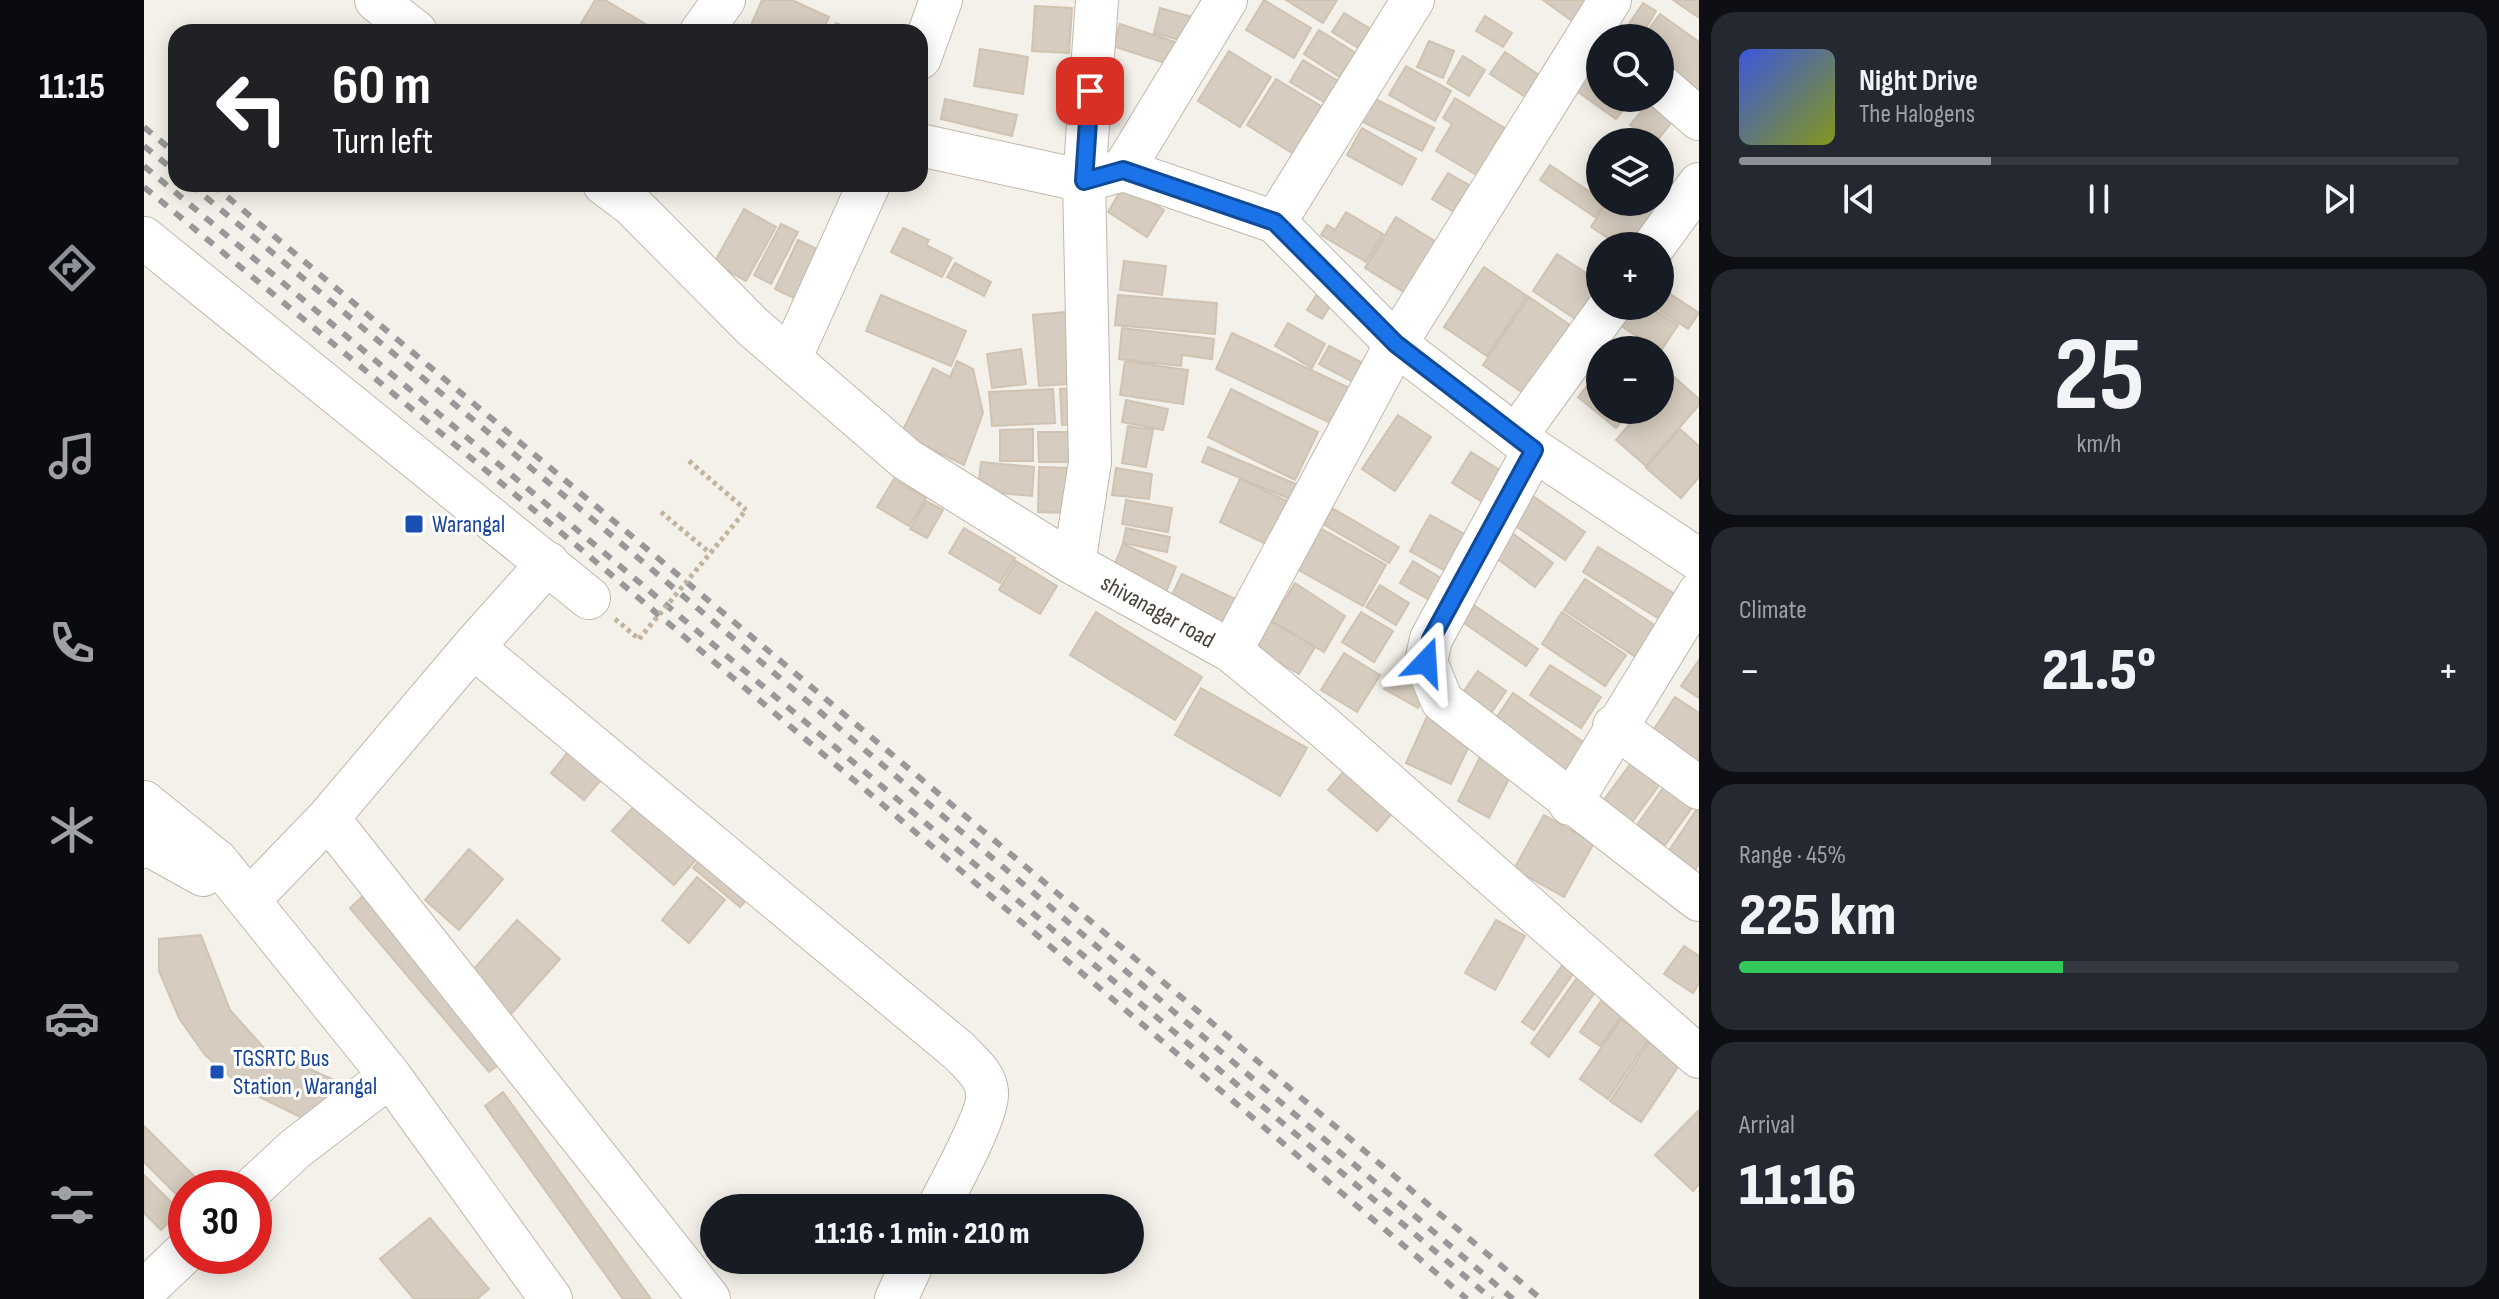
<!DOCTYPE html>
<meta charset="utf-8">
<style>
:root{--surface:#171b24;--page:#242831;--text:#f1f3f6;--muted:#9ea1a6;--line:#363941;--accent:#8c9099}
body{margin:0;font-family:"Sofia Sans Condensed",sans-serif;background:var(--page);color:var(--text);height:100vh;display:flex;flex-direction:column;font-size:30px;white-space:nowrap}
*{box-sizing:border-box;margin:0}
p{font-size:26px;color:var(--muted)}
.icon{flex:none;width:44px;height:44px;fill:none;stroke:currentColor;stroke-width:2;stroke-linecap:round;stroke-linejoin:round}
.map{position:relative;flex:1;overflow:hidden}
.drawer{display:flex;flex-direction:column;gap:12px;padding:12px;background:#0d0f14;width:800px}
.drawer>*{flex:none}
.hud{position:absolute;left:24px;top:24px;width:760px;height:168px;border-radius:24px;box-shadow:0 4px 20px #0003;background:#202124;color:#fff;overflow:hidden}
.controls{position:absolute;left:1442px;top:24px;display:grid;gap:16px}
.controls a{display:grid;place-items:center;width:88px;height:88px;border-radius:50%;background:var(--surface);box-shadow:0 4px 20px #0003;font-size:40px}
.speed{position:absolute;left:24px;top:1170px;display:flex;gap:16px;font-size:40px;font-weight:700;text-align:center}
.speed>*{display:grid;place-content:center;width:104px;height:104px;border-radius:50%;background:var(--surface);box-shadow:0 4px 20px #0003;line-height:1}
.speed .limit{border:12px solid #d22;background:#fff;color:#111}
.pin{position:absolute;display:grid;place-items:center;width:68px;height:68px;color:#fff;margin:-34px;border-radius:16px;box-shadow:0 4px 12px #0006}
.me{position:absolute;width:88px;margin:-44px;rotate:20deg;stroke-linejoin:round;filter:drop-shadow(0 0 6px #0008)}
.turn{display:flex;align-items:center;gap:28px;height:168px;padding:0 32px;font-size:36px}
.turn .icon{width:104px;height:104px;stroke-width:2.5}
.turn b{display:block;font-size:56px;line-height:68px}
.big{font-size:60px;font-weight:800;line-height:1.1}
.drawer .card{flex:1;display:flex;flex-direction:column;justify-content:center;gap:12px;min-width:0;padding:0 28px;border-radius:24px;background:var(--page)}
.drawer .dial{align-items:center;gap:0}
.dial b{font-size:104px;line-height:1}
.song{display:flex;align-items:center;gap:24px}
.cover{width:96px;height:96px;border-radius:12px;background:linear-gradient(135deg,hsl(230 70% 55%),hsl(70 70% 35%))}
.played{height:8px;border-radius:4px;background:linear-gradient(90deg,var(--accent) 35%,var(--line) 35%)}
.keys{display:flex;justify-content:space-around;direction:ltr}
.heat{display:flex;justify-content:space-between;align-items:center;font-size:44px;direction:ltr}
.charge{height:12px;border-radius:6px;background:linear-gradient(90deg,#34c759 45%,var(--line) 0)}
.trip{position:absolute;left:556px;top:1194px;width:444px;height:80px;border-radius:40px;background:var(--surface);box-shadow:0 4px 20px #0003;font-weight:800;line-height:80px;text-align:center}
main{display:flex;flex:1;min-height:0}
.tabs{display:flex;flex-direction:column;width:144px;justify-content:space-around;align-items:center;background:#090b0e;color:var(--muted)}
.tabs .icon{width:56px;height:56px}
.tabs .selected{color:var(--accent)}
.tabs b{font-size:36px;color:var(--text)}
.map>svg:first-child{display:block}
.building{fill:#d6ccbf;stroke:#d0c3b2;stroke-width:2}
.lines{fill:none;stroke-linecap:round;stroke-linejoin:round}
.minor-casing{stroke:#c0b8ac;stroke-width:44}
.path{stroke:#c1b39e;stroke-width:5;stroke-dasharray:4 4;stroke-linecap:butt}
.minor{stroke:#fff;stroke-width:42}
.rail{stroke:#989898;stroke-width:6;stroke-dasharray:10 10;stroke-linecap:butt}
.path-bridge{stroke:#c1b39e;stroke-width:5;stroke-dasharray:4 4;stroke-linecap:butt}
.route-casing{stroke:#114b97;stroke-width:20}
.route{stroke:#1a73e8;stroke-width:14}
.transit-dot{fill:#1a4fb4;stroke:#fff;stroke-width:3}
.labels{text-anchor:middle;stroke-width:6;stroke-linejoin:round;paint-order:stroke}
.transit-label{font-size:24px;fill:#164399;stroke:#fff;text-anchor:start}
.street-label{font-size:24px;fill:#484138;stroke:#fff}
</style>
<main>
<nav class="tabs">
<b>11:15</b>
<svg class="icon selected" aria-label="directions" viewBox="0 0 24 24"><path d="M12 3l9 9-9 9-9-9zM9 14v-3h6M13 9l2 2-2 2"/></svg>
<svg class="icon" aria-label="music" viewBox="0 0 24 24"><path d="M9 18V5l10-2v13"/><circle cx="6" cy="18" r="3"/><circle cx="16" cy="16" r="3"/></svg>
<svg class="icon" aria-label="phone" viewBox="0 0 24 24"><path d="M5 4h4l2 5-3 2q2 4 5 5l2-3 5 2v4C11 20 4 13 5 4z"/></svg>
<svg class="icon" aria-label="climate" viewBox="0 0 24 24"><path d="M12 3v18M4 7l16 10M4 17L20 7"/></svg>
<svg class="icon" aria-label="car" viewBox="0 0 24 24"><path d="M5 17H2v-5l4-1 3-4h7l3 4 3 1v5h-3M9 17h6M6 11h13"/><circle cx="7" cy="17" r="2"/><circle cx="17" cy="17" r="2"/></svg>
<svg class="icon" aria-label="filters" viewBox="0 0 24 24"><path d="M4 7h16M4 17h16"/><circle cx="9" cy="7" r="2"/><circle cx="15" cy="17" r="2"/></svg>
</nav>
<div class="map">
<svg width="1555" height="1299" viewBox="0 0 1555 1299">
<rect width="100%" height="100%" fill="#f4f1ea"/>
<path class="building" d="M451 0H461L515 32H432Z
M618 0H648L685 17 678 32H604Z
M1120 0 1167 28 1150 58 1102 30Z
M1142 0H1193L1179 23Z
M1399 0H1457L1438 28Z
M1529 0H1555V16L1554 17Z
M1499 3 1512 11 1499 33 1485 24Z
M891 6 928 8 925 53 888 51Z
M1016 8 1055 19 1047 43 1010 33Z
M1200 13 1232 32 1221 52 1188 32Z
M1516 14 1555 42V95L1516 66V38H1498Z
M1341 16 1368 33 1359 47 1332 31Z
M692 23 712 32H688Z
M976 24 1037 44 1030 66 969 46Z
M1175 30 1220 58 1205 83 1160 54Z
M1285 41 1310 51 1299 78 1273 67Z
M836 49 884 57 879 94 830 86Z
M1085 51 1127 77 1096 127 1054 101Z
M1361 52 1398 77 1383 98 1346 74Z
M1456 53V98H1488L1472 119 1430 89Z
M1319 56 1341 70 1325 96 1303 83Z
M1159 60 1208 89 1195 111 1146 82Z
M1262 66 1307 91 1291 121 1245 95Z
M1132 79 1187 112 1158 159 1103 125Z
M1223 95 1290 128 1278 151 1211 118Z
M1311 98 1369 133 1341 180 1292 151 1308 124 1299 118Z
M1509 98 1535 113 1512 142H1506L1486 125Z
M801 99 873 115 868 136 797 119Z
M1218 128 1272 159 1258 185 1203 155Z
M1516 160 1529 169 1516 188Z
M1406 165 1461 202 1451 217 1396 180Z
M1304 173 1338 192 1322 219 1288 199Z
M980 185 1020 210 1003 237 964 212Z
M1463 202H1502L1513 209 1489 246H1476L1447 227Z
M600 209 632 227 602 281 570 263Z
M1202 212 1239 234 1222 262 1177 235 1183 225 1191 230Z
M1252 217 1302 248 1271 299 1221 268Z
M637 224 654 232 627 284 610 275Z
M759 228 785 240 782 245 808 258 798 277 747 252Z
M654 240 675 250 652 299 631 289Z
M1413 254 1456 282 1433 320 1389 291Z
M980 261 1022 266 1018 295 976 290Z
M811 263 847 282 840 296 803 277Z
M1340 267 1383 296 1343 356 1300 327Z
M1178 286 1193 295 1178 319 1163 310Z
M1516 287 1555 313 1544 329 1509 306H1516Z
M737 295 822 331 807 366 722 331Z
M974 295 1073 303 1071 334 971 325Z
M1385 297 1426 325 1379 393 1339 365Z
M1489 306H1504L1534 325 1516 352 1476 325Z
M932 311 938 383 895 386 889 315Z
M1144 323 1181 344 1168 368 1131 346Z
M978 328 1070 339 1068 359 1038 355 1037 366 975 359Z
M1088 333 1212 391 1195 427 1072 369Z
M1185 346 1221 364 1211 383 1175 364Z
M877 349 882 384 848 388 843 354Z
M813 361 829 369 839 413 820 465 757 434 789 368 806 377Z
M981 361 1044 370 1039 404 976 395Z
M1456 370V410H1486L1472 428 1434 397Z
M1528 375 1555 399V405L1502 466 1472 440 1498 410H1516V389Z
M937 388 939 423 918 425 916 389Z
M909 389 911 423 848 426 845 392Z
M1087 389 1174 432 1151 480 1064 437Z
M982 400 1024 409 1019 430 978 422Z
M1254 415 1287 437 1251 491 1218 469Z
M984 426 1009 430 1002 467 978 463Z
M889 429V461H856V430Z
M1536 429 1555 446V477L1537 498 1502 468Z
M894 432H940V462H895Z
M1064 447 1152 484 1146 499 1058 462Z
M1327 452 1359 472 1340 503 1308 483Z
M837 462 890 467 888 496 834 491Z
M895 467 925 468V513L894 512Z
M972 468 1008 474 1005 499 968 495Z
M750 479 782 498 765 526 733 507Z
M1096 479 1145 502 1124 545 1076 522Z
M1380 490 1441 532 1421 560 1360 518Z
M982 500 1028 508 1024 532 978 524Z
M782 501 799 510 783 538 766 529Z
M1188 508 1255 547 1245 563 1179 524Z
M1286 515 1333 541 1312 577 1266 551Z
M1360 527 1409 563 1391 587 1343 551Z
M820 528 871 558 856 583 805 553Z
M982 528 1026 537 1023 552 979 543Z
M1176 528 1242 565 1219 606 1153 569Z
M979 544 1032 567 1020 597 967 573Z
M1454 547 1541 600 1525 625 1439 572Z
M872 561 913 586 896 614 855 590Z
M1269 561 1305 583 1292 604 1256 583Z
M1038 574 1102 604 1089 631 1025 601Z
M1441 579 1515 628 1495 659 1420 610Z
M1151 583 1201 616 1180 652 1128 621Z
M1236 585 1265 603 1252 625 1222 607Z
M1318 597 1394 649 1382 666 1307 614Z
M952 612 1058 677 1031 720 926 655Z
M1217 612 1249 631 1230 662 1198 642Z
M1418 612 1482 655 1461 686 1398 644Z
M1124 620 1171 647 1155 674 1108 647Z
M1200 653 1236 675 1213 712 1177 690Z
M1555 660V698L1537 686Z
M1406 665 1457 697 1437 728 1386 695Z
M1253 667 1286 686 1274 708 1240 689Z
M1334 671 1362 691 1339 725 1310 705Z
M1057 688 1163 748 1136 796 1031 735Z
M1369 693 1445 746 1419 783 1344 730Z
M1531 697 1555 713V775L1503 740Z
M1286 710 1332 731 1307 784 1262 763Z
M433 741 467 768 440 800 407 773Z
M1493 755 1521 777 1480 833 1451 812Z
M1336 757 1368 773 1345 818 1314 801Z
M1200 771 1248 813 1233 831 1184 790Z
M1526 778 1555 798 1521 845 1493 825Z
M500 795 561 849 530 885 468 831Z
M1555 806V864L1547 876 1520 858Z
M1400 815 1450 843 1420 897 1370 869Z
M567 847 614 886 596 907 549 868Z
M325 849 359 879 315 930 281 900Z
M553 877 581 900 545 943 518 920Z
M221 894 362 1059 345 1072 206 908Z
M373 920 416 959 367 1014 324 976Z
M1352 920 1381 936 1351 990 1321 973Z
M57 935 86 1010 120 1048 190 1080 175 1126 103 1091 61 1055 35 1018 15 971V939Z
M1540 946 1555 956V983L1549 993 1520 974Z
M1420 963 1431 971 1390 1030 1378 1022Z
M1435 975 1454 988 1405 1057 1387 1043Z
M1457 1001 1477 1016 1456 1046 1436 1032Z
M1477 1019 1505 1039 1464 1099 1436 1079Z
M1509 1037 1540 1058 1497 1122 1466 1101Z
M359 1092 507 1299H479L341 1106Z
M1555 1110V1184L1549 1191 1511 1155Z
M0 1126 62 1188H42V1204L0 1162Z
M0 1175 36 1211 17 1230 0 1213Z
M286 1218 345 1289 333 1299H270L236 1259Z"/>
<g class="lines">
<defs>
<path id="minor" d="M232 0 272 32
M557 32 580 0
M776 58 797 0
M1516 85 1555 119
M776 145 940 181 979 170 1131 222 1252 344 1390 450 1555 560
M979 170 1082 0
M460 184 488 205 609 327 762 459 930 564 1087 651 1180 727 1555 1057
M1131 222 1269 0
M0 238 445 598
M1510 246 1555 184
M646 359 725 184
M1372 436 1466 306
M1390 450 1287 639 1282 662 1298 701 1555 900
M930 564 946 462 940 181 953 0
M329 647 404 563
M1087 651 1252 344 1466 0
M1470 726 1555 788
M0 802 73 861 246 1076 407 1299
M1426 804 1555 593
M184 818 565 1299
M0 847 3 844 59 875
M105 900 184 818 329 647 815 1051C826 1063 842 1075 843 1092 846 1112 805 1186 794 1208
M109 1188 151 1149 246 1076
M0 1291 42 1251
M752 1299 770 1260"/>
</defs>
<use href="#minor" class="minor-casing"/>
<path class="path" d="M545 461 602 510
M517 512 566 553
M471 619 495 639"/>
<use href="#minor" class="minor"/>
<path class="rail" d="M0 127 32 154
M0 146 32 172
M0 166 1348 1299
M46 184 453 523 1369 1299
M68 184 1397 1299
M0 187 432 545 1323 1299"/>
<path class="path-bridge" d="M495 639 602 510"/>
</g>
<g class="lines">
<defs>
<path id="route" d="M946 91 940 181 979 170 1131 222 1252 344 1390 450 1287 639 1282 662"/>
</defs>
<use href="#route" class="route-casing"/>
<use href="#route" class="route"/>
</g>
<g class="transit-dot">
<rect x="260" y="514" width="20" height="20" rx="4"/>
<rect x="65" y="1064" width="16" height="16" rx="4"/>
</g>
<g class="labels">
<g class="transit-label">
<text x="288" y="532">Warangal</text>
<text x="89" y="1066">TGSRTC Bus<tspan x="89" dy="28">Station , Warangal</tspan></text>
</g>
<g class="street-label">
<text transform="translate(1014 611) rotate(29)" y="8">shivanagar road</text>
</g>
</g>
</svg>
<div class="controls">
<a><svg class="icon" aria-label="search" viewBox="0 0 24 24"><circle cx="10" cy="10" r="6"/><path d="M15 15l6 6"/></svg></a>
<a><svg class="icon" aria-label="layers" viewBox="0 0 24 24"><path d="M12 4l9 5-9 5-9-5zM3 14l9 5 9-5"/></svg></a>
<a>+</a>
<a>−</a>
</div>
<div class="speed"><div class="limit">30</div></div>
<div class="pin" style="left:946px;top:91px;background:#d93025"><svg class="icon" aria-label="arrive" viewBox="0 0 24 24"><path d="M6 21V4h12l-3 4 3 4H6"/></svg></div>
<svg class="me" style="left:1282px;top:662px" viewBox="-20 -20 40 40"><path d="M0-17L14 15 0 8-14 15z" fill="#1a73e8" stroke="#fff" stroke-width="4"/></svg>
<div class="trip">11:16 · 1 min · 210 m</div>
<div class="hud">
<div class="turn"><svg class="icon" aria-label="left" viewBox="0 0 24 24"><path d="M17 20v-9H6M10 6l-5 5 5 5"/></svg><div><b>60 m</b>Turn left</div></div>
</div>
</div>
<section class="drawer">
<div class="card">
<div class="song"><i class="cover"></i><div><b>Night Drive</b><p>The Halogens</p></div></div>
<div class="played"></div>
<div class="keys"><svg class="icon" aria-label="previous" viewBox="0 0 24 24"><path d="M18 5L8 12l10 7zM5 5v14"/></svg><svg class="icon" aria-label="pause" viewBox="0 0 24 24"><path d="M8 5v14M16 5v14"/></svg><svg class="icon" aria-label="next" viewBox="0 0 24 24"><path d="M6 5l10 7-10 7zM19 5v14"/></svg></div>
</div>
<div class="card dial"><b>25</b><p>km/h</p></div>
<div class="card"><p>Climate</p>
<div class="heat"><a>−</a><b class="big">21.5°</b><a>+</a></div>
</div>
<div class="card"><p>Range · 45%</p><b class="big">225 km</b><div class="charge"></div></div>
<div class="card"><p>Arrival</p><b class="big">11:16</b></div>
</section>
</main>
